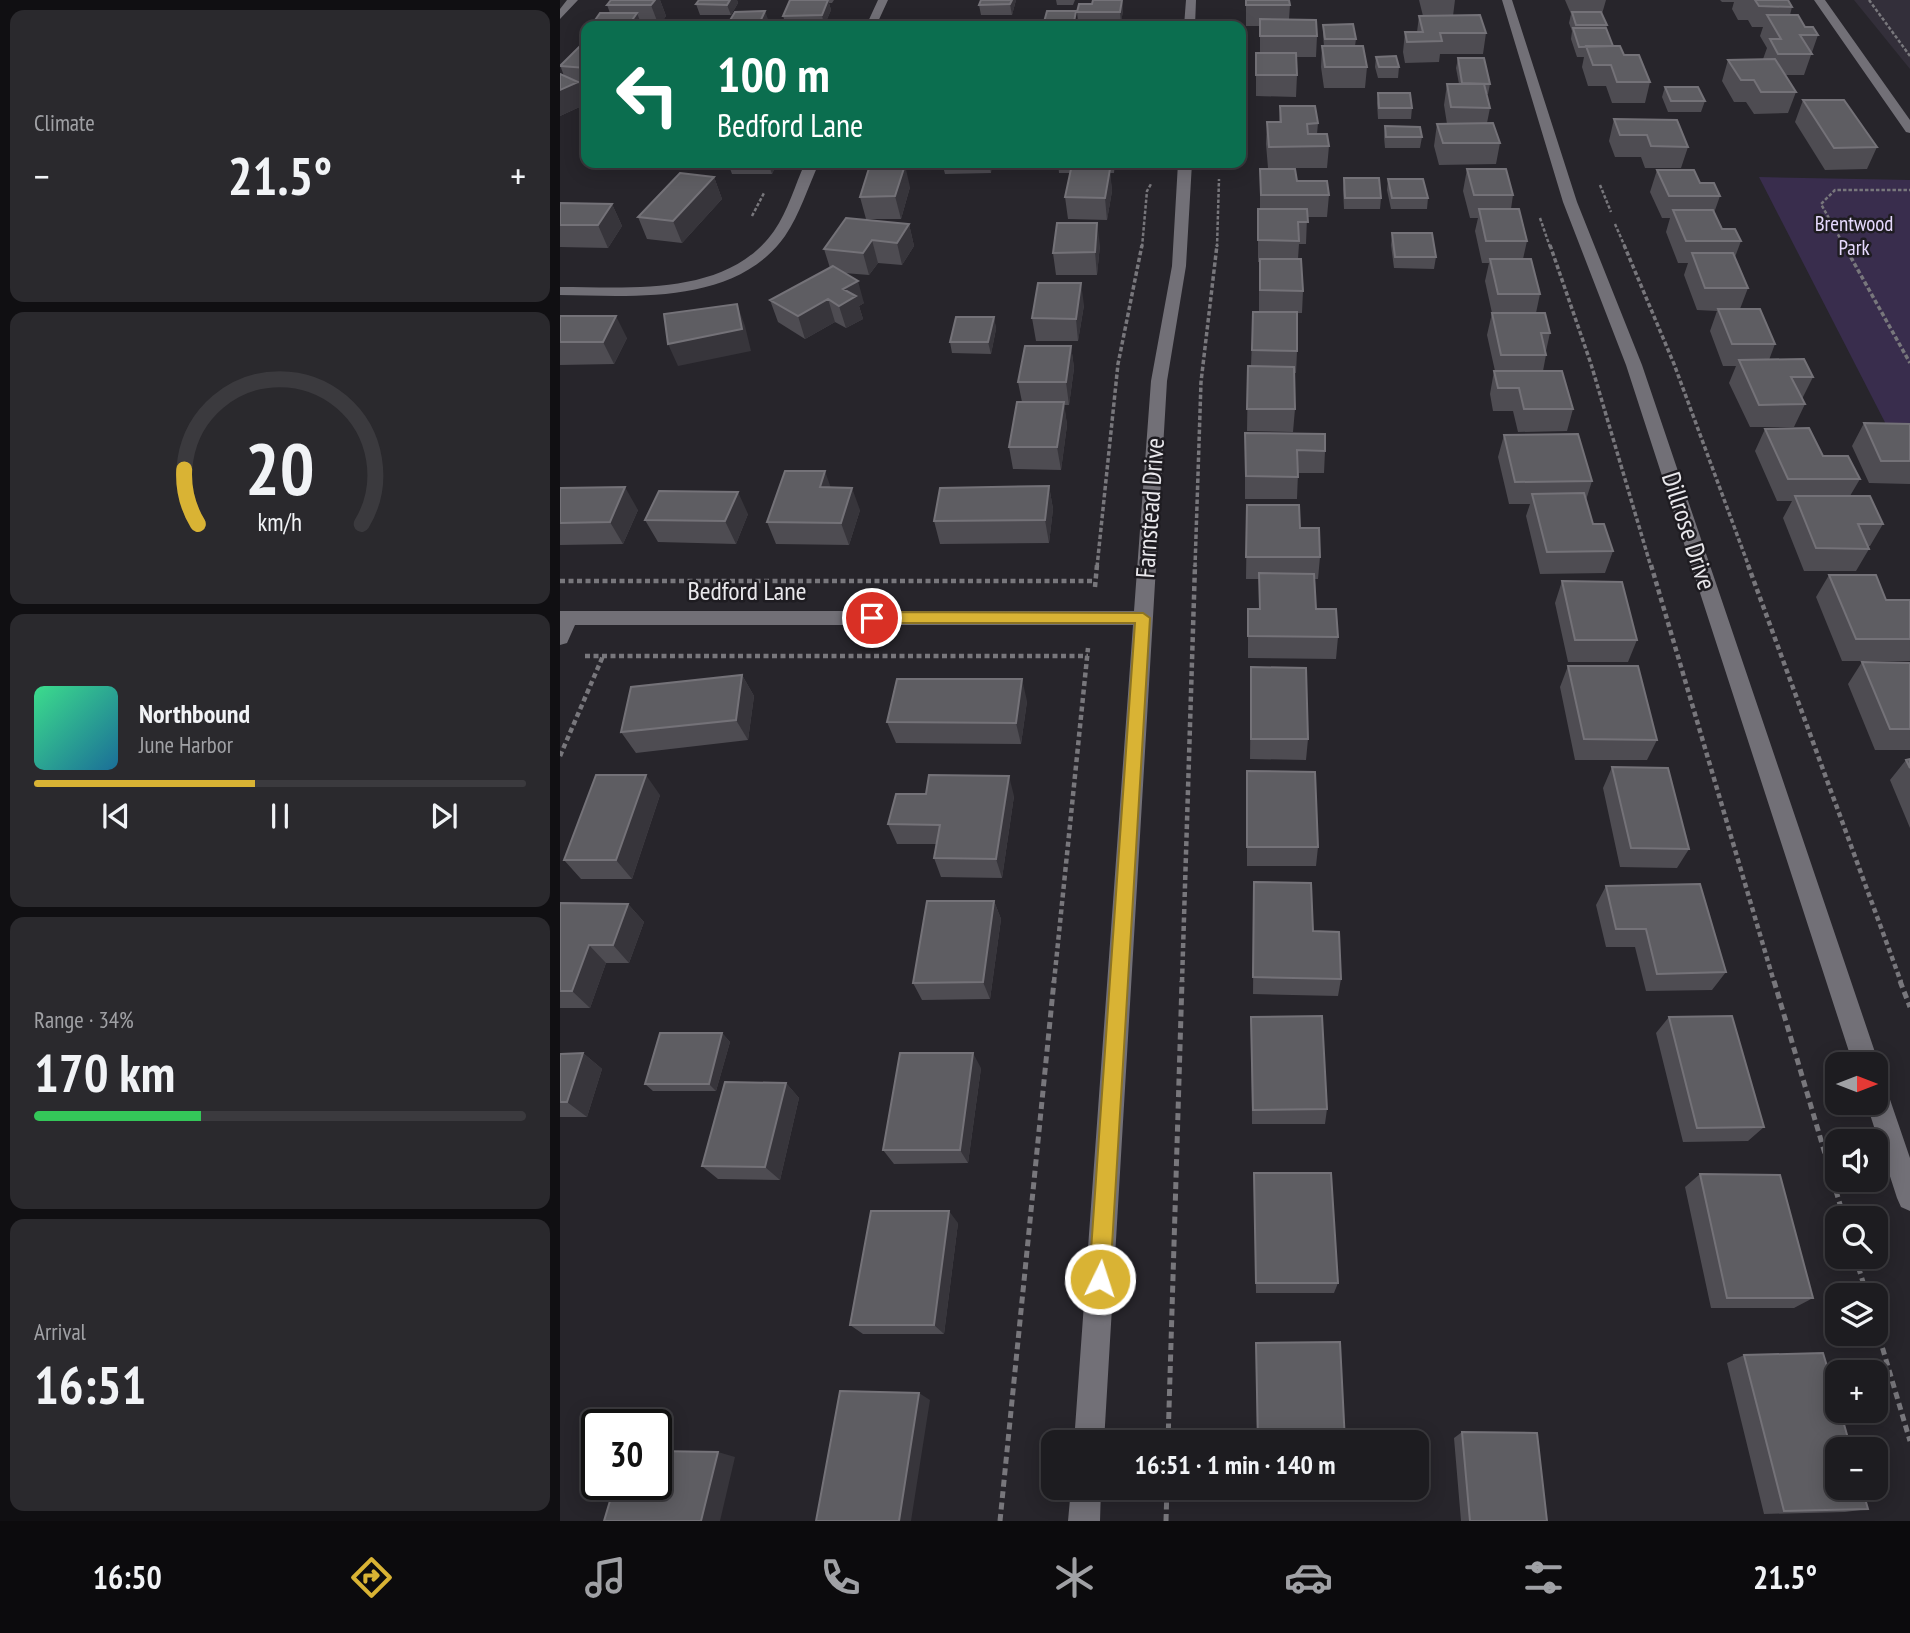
<!DOCTYPE html>
<meta charset="utf-8">
<style>
:root{--surface:#1d1c20;--page:#2a292d;--text:#f1f3f6;--muted:#a0a1a5;--line:#3b3a3e;--accent:#d9b334}
body{margin:0;font-family:"PT Sans Narrow",sans-serif;background:var(--page);color:var(--text);height:100vh;display:flex;flex-direction:column;font-size:26px;white-space:nowrap}
*{box-sizing:border-box;margin:0}
p{font-size:23px;color:var(--muted)}
.icon{flex:none;width:38px;height:38px;fill:none;stroke:currentColor;stroke-width:2;stroke-linecap:round;stroke-linejoin:round}
.map{position:relative;flex:1;overflow:hidden}
.details{display:flex;flex-direction:column;gap:10px;padding:10px;background:#100f12;width:560px}
.details>*{flex:none}
.guide{position:absolute;left:21px;top:21px;width:665px;height:147px;border-radius:14px;box-shadow:0 4px 18px #0003,0 0 0 2px var(--line);background:#0b6e4f;color:#fff;overflow:hidden}
.needle{width:46px;rotate:90deg}
.buttons{position:absolute;left:1265px;top:1052px;display:grid;gap:14px}
.buttons a{display:grid;place-items:center;width:63px;height:63px;border-radius:14px;background:var(--surface);box-shadow:0 4px 18px #0003,0 0 0 2px var(--line);font-size:35px}
.speed{position:absolute;left:21px;top:1409px;display:flex;gap:14px;font-size:35px;font-weight:700;text-align:center}
.speed>*{display:grid;place-content:center;width:91px;height:91px;border-radius:50%;background:var(--surface);box-shadow:0 4px 18px #0003,0 0 0 2px var(--line);line-height:1}
.speed .limit{border:4px solid #111;border-radius:10px;background:#fff;color:#111}
.pin{position:absolute;display:grid;place-items:center;width:60px;height:60px;color:#fff;margin:-30px;border:4px solid #fff;border-radius:50%;box-shadow:0 2px 7px #0007}
.me{position:absolute;width:77px;margin:-38px;rotate:4deg;stroke-linejoin:round;filter:drop-shadow(0 0 5px #0008)}
.turn{display:flex;align-items:center;gap:24px;height:147px;padding:0 21px;font-size:32px}
.turn .icon{width:91px;height:91px;stroke-width:2.5}
.turn b{display:block;font-size:49px;line-height:60px}
.big{font-size:52px;font-weight:700;line-height:1.1}
.details .widget{flex:1;display:flex;flex-direction:column;justify-content:center;gap:10px;min-width:0;padding:0 24px;border-radius:14px;background:var(--page)}
.details .dial{align-items:center;gap:0}
.dial svg{height:182px;overflow:visible;fill:none;stroke:var(--line);stroke-width:7;stroke-linecap:round;text-anchor:middle}
.dial text{fill:var(--text);stroke:none}
.song{display:flex;align-items:center;gap:21px}
.cover{width:84px;height:84px;border-radius:10px;background:linear-gradient(135deg,hsl(150 70% 55%),hsl(200 70% 35%))}
.played{height:7px;border-radius:4px;background:linear-gradient(90deg,var(--accent) 45%,var(--line) 45%)}
.keys{display:flex;justify-content:space-around;direction:ltr}
.heat{display:flex;justify-content:space-between;align-items:center;font-size:38px;direction:ltr}
.charge{height:10px;border-radius:5px;background:linear-gradient(90deg,#34c759 34%,var(--line) 0)}
.trip{position:absolute;left:481px;top:1430px;width:388px;height:70px;border-radius:14px;background:var(--surface);box-shadow:0 4px 18px #0003,0 0 0 2px var(--line);font-weight:700;line-height:70px;text-align:center}
.tab-bar{display:flex;height:112px;justify-content:space-around;align-items:center;background:#0c0b0d;color:var(--muted)}
.tab-bar .icon{width:49px;height:49px}
.tab-bar .on{color:var(--accent)}
.tab-bar b{font-size:32px;color:var(--text)}
main{display:flex;flex:1;min-height:0}
.map>svg:first-child{display:block}
.built{fill:#332f3a}
.green{fill:#392d4d}
.lines{fill:none;stroke-linecap:round;stroke-linejoin:round}
.path-far3{stroke:#78777c;stroke-width:2.5;stroke-dasharray:3.5 2;stroke-linecap:butt}
.path-far2{stroke:#78777c;stroke-width:3.5;stroke-dasharray:4.5 2.5;stroke-linecap:butt}
.path-far1{stroke:#78777c;stroke-width:4.5;stroke-dasharray:5 3.5;stroke-linecap:butt}
.path{stroke:#78777c;stroke-width:5;stroke-dasharray:7 4.5;stroke-linecap:butt}
.minor{fill:#727077;fill-rule:evenodd}
.wall{fill:#4e4c52}
.shaded-wall{fill:#37353b}
.building{fill:#5e5d62;stroke:#747278;stroke-width:2}
.route{fill:#d9b334;stroke:#8d7422;stroke-width:2}
.labels{text-anchor:middle;stroke-width:5;stroke-linejoin:round;paint-order:stroke}
.far-park-label{font-size:21px;fill:#e6d9fd;stroke:#1e1c21}
.street-label{font-size:26px;fill:#e9e8ec;stroke:#1e1c21}
</style>
<main>
<section class="details">
<div class="widget"><p>Climate</p>
<div class="heat"><a>−</a><b class="big">21.5°</b><a>+</a></div>
</div>
<div class="widget dial"><svg viewBox="0 0 100 80">
<path d="M14 69A42 42 0 1 1 86 69"/>
<path d="M14 69A42 42 0 0 1 8 45" stroke="#d9b334"/>
<text x="50" y="56" font-size="32" font-weight="700">20</text>
<text x="50" y="72" font-size="11">km/h</text>
</svg></div>
<div class="widget">
<div class="song"><i class="cover"></i><div><b>Northbound</b><p>June Harbor</p></div></div>
<div class="played"></div>
<div class="keys"><svg class="icon" aria-label="previous" viewBox="0 0 24 24"><path d="M18 5L8 12l10 7zM5 5v14"/></svg><svg class="icon" aria-label="pause" viewBox="0 0 24 24"><path d="M8 5v14M16 5v14"/></svg><svg class="icon" aria-label="next" viewBox="0 0 24 24"><path d="M6 5l10 7-10 7zM19 5v14"/></svg></div>
</div>
<div class="widget"><p>Range · 34%</p><b class="big">170 km</b><div class="charge"></div></div>
<div class="widget"><p>Arrival</p><b class="big">16:51</b></div>
</section>
<div class="map">
<svg width="1350" height="1521" viewBox="0 0 1350 1521">
<rect width="100%" height="100%" fill="#27252b"/>
<path class="built" d="M1294 0H1350V69Z"/>
<path class="green" d="M1199 177 1350 180V471Z"/>
<g class="lines">
<path class="path-far3" d="M1309 0 1350 56
M1040 185 1051 212
M192 216 204 193
M980 218 990 247
M1055 224 1065 247
M582 247 587 191 591 184
M657 247 659 179
M1285 247 1261 204 1275 190H1350"/>
<path class="path-far2" d="M990 245 1031 364 1091 567
M1064 245 1114 364 1189 567
M1284 245 1350 363
M537 567 558 364 582 245
M635 567 641 382 657 245"/>
<path class="path-far1" d="M1091 565 1214 982
M1188 565 1341 982
M0 581H535
M535 587 537 565
M25 656H528
M0 756 43 656
M494 982 528 648
M622 982 635 565"/>
<path class="path" d="M1214 981 1284 1218
M1340 981 1350 1007
M1295 1256 1307 1295
M1316 1326 1350 1441
M608 1442 622 981
M440 1521 494 981
M606 1521 607 1488"/>
<path class="minor" d="M7 0H18L0 19V9Z
M318 0H328L316 26H306Z
M626 0H636L635 26H624Z
M942 0H952L1017 202 1082 365 1319 1064 1316 1070V1064H1293L1066 365 1003 202Z
M1254 0H1265L1350 120V133L1346 132Z
M245 163H259C248 187 240 214 225 236 176 305 74 296 0 295V287C71 287 167 297 214 231 228 211 235 185 245 163Z
M618 163H632L626 266 607 381 544 1442H514L573 625H15L7 643 0 645V611H574L591 381 612 266Z
M1316 1082 1325 1085 1350 1158V1211L1341 1207 1337 1198 1306 1102H1316Z
M511 1488H541L540 1521H508Z"/>
</g>
<path class="wall" d="M51 0H100L106 16 99 26H31L50 13 47 5Z
M139 0H177L178 3 171 15H140L136 4Z
M230 0H274L272 3H269L271 10 264 26H170L169 22H225L223 16Z
M421 0H456L452 15H421L419 5Z
M496 0H515L513 5H497Z
M686 0 730 5 729 19 757 36 756 57H736L737 75 736 97 696 96V53H700V26H686Z
M859 0H895L893 16 926 33 923 54H880L879 62 845 63 843 52 845 32H857L859 16H863Z
M1005 0H1046L1042 14 1047 25 1046 29 1053 46 1090 82 1085 103H1052L1046 86H1028L1022 67 1024 57H1017L1011 39 1012 31 1009 23 1011 14Z
M1160 0H1228L1232 7 1230 15 1245 27 1258 35 1244 75H1225L1236 92 1228 113 1194 114 1186 102H1174L1162 81 1168 60 1203 59 1207 48 1200 36 1203 27H1192L1188 20H1178L1172 9 1174 2H1162Z
M563 10 561 23H560V26H485L484 22H518L517 12Z
M763 25 796 39 795 46 807 67 805 88H764L761 67 762 46H764L763 35Z
M26 45V88H20L26 101V104L0 116V74L4 76 0 65Z
M816 57 839 67 838 78H818L815 67Z
M898 58 930 84 928 94H926L930 108 927 123 940 143 936 164 879 165 874 146 877 124H887L884 105 887 84H899L896 68Z
M1105 87 1145 101 1141 112H1108L1102 97Z
M818 93 852 108 851 119H818L817 103Z
M1243 100 1317 147 1307 169 1265 170 1235 122Z
M720 106 758 123 757 134 769 146 767 168H708L706 144 707 122H719Z
M1054 119 1128 147 1121 168H1085L1081 157H1055L1049 141Z
M825 126 862 137 860 148H825L824 137Z
M168 163H217L212 174H172Z
M382 163H432L431 173 385 174Z
M498 163H555L554 173H550L552 191 547 220 508 219 505 197 510 173H499Z
M700 169 737 181 769 195 767 217H747L746 244H739L738 259 743 291 742 313H737V351L736 373H734L735 409 733 432 687 431 688 366H691L693 312H699V262H698V209H700Z
M907 169 953 195 951 209 967 241 963 259 980 294 976 313 990 333 986 351V355L983 371 1013 409 1007 431 958 432 953 411H933L930 394 934 371H935L927 335 932 313 925 281 929 263H922L915 231 918 218H910L903 191Z
M1097 170 1140 183 1160 196 1154 213 1162 229 1181 241 1175 257 1188 288 1180 309 1215 344 1209 360 1253 377 1242 399 1245 404 1234 427H1190L1169 383 1176 366H1163L1150 331 1157 311 1137 310 1124 275 1128 263H1118L1106 232 1110 218H1102L1090 192Z
M154 177 162 199 122 243 87 239 78 217Z
M784 178 821 198 820 209H784L783 189Z
M828 179 868 198 867 209H831L827 190Z
M350 187 341 219H306L300 197Z
M0 203 52 204 62 226 48 248 0 247Z
M349 224 354 246 342 265 318 263 309 275 284 273 304 303 299 306 303 319 286 328 275 322 245 339 218 322 210 300 270 268 264 249Z
M832 233 876 257 874 269 834 268 831 245Z
M540 245 537 275H496L493 253Z
M524 305 518 341H476L472 318Z
M0 316 67 338 54 364 0 365Z
M434 317 436 329 431 354 392 353 390 342Z
M511 346 514 368 509 405H504L507 425 501 470 453 469 449 447 462 402 458 382Z
M1304 423 1350 424V484L1309 483 1292 446Z
M1205 429 1263 456 1300 479 1290 496 1323 524 1310 546H1308L1309 549 1296 571H1244L1223 518 1232 501H1217L1195 451Z
M685 433 765 451 764 473H738L737 499H685Z
M944 435 1032 481 1026 500 1033 524 1053 551 1045 573 980 574 966 516 970 504H949L938 457Z
M489 486 493 509 489 543 380 544 374 521Z
M0 488 78 510 63 544 0 545Z
M687 505 740 528 760 557 758 579H755L756 609 778 637 776 659 688 658V609H699V579H686Z
M300 510 289 545 216 544 207 522Z
M188 514 176 544 98 542 85 520Z
M1269 575 1326 600H1350V661H1282L1256 597Z
M1002 581 1077 640 1068 662H1008L995 603Z
M1302 662 1350 663V750H1315L1288 684Z
M1008 666 1097 740 1087 760H1015L1000 687Z
M691 667 748 739 746 760 690 759Z
M182 675 194 696 188 740 76 753 61 732Z
M467 701 461 744 336 743 327 722Z
M1350 759V828L1330 780 1346 760Z
M1052 767 1129 849 1117 868 1060 867 1043 788Z
M687 771 758 847 756 866H687Z
M100 795 72 879H21L4 860Z
M454 796 442 878 381 877 374 858 376 844H337L328 824Z
M694 882 753 931 781 979 778 996 693 994Z
M1046 886 1166 972 1152 990 1086 991 1075 947H1046L1036 905Z
M434 901 441 919 430 999 362 1000 353 983Z
M0 903 68 904 84 922 69 963H46L30 1008H0Z
M691 1017 767 1109 765 1124H692Z
M1109 1017 1204 1127 1188 1141 1123 1142 1096 1033Z
M162 1033 170 1042 156 1091H93L85 1084Z
M23 1053 42 1069 27 1117H0V1054Z
M421 1068 408 1163 334 1164 323 1150Z
M226 1083 239 1098 220 1180 158 1179 142 1166Z
M694 1173 778 1283 774 1293H696Z
M1140 1174 1253 1298 1234 1308H1151L1125 1187Z
M398 1223 384 1334H303L290 1325Z
M696 1343 785 1442H697Z
M1184 1355 1308 1509 1285 1512 1204 1514 1167 1363Z
M902 1432 987 1521H901L894 1438Z"/>
<path class="shaded-wall" d="M89 0H100L106 16 99 26Z
M170 0H177L178 3 171 15 167 5Z
M268 0 271 10 264 26 262 15Z
M452 0H456L452 15 450 4Z
M563 0V10L561 23 560 12Z
M205 11 209 22H200Z
M77 13 82 26H68Z
M18 82 26 101V104L0 116V90Z
M208 163H217L212 174Z
M429 163H432L431 173Z
M345 165 350 187 341 219 335 196Z
M550 169 552 191 547 220 545 198Z
M154 177 162 199 122 243 113 221Z
M52 204 62 226 48 248 38 225Z
M537 223 540 245 537 275 535 252Z
M349 224 354 246 342 265 337 243Z
M312 240 318 263 309 275 303 253Z
M298 281 304 303 299 306 303 319 286 328 279 306 283 289Z
M521 283 524 305 518 341 516 319Z
M268 299 275 322 245 339 238 316Z
M177 304 185 326 191 351 118 366 108 344Z
M56 316 67 338 54 364 43 342Z
M434 317 436 329 431 354 428 342Z
M511 346 514 368 509 405 506 382Z
M504 402 507 425 501 470 497 447Z
M265 471 273 494 260 487Z
M489 486 493 509 489 543 485 520Z
M65 487 78 510 63 544 50 522Z
M292 488 300 510 289 545 281 523Z
M178 492 188 514 176 544 165 521Z
M182 675 194 696 188 740 176 720Z
M462 679 467 701 461 744 456 723Z
M86 775 100 795 72 879 56 860Z
M449 776 454 796 442 878 436 859Z
M434 901 441 919 430 999 423 982Z
M68 904 84 922 69 963 53 945Z
M29 945 46 963 30 1008 12 991Z
M162 1033 170 1042 156 1091 149 1084Z
M23 1053 42 1069 27 1117 7 1102Z
M413 1053 421 1068 408 1163 400 1150Z
M226 1083 239 1098 220 1180 205 1167Z
M389 1211 398 1223 384 1334 374 1325Z
M359 1393 370 1400 351 1521H339Z
M158 1452 175 1457 160 1521H141Z"/>
<path class="building" d="M51 0H95L91 5H47Z
M139 0H170L167 5 136 4Z
M230 0H268L262 15 223 16Z
M421 0H452L450 4 419 5Z
M533 0H562L560 12H517L519 4H532Z
M686 0H729L730 5H686Z
M1195 0H1228L1232 7 1199 6Z
M205 11 200 22H169L175 12Z
M487 11H516L514 22H484Z
M1012 12H1041L1047 25H1016Z
M40 13H77L68 26H31Z
M920 15 926 33H880L882 41 847 42 845 32H863L859 16Z
M1207 15H1238L1245 27H1253L1258 35H1240L1252 54H1218L1210 39H1221Z
M700 19 756 20 757 36H700Z
M201 22H246L244 26H199Z
M510 22H560L559 26H509Z
M173 24H195L194 26H172Z
M793 24 796 39H765L763 25Z
M1013 28H1046L1053 46 1019 47Z
M22 44 26 45V68L0 66Z
M762 46H803L807 67H765Z
M1026 46H1060L1064 55H1079L1090 82H1057L1051 65H1033Z
M696 53H736L737 75H696Z
M836 56 839 67H819L816 57Z
M898 58H924L930 84 902 83Z
M1215 59 1236 92H1201L1194 80H1181L1168 60Z
M0 74 18 82 0 90Z
M887 84H924L930 108 891 107Z
M1105 87H1138L1145 101H1111Z
M818 93H850L852 108H819Z
M1243 100H1284L1317 147 1274 148Z
M720 106H755L758 123 747 124 748 134H767L769 146 709 147 707 122H721Z
M1054 119 1117 120 1128 147 1091 146 1087 135H1060Z
M933 123 940 143H883L877 124Z
M825 126 860 127 862 137H826Z
M310 165H345L335 196 300 197Z
M511 169H550L545 198 505 197Z
M700 169H735L737 181H767L769 195H701Z
M907 169H946L953 195H914Z
M1097 170H1134L1140 183H1154L1160 196H1109Z
M120 173 154 177 113 221 78 217Z
M784 178H819L821 198H785Z
M828 179H863L868 198H832Z
M0 203 52 204 38 225H0Z
M698 209H747L748 222H738L739 241 698 240Z
M919 209H959L967 241H926Z
M1113 210H1153L1162 229H1175L1181 241H1126Z
M286 218 349 224 337 243 312 240 303 253 264 249Z
M497 223H537L535 252 493 253Z
M832 233H872L876 257H835Z
M1132 253H1173L1188 288H1145Z
M700 259H741L743 291 700 290Z
M930 259H971L980 294H938Z
M273 266 298 281 283 289 296 296 279 306 268 299 238 316 210 300Z
M478 283H521L516 319 472 318Z
M177 304 182 329 108 344 104 314Z
M1158 309H1200L1215 344H1172Z
M693 312H737V351L692 350Z
M932 313H985L990 333H981L986 355H941Z
M0 316H56L43 342H0Z
M396 317H434L428 342H390Z
M465 346H511L506 382H458Z
M1244 359 1253 377H1231L1245 404 1199 405 1179 360Z
M688 366 734 367 735 409H687Z
M934 371H1002L1013 409H964L959 388H938Z
M457 402H504L497 447H449Z
M1304 423 1350 424V461H1321Z
M1249 428 1263 456H1288L1300 479H1228L1205 429Z
M685 433 765 434V451L737 450 738 477 686 476Z
M1018 434 1032 481 955 482 944 435Z
M225 471H265L260 487 292 488 281 523 207 522Z
M489 486 485 520 374 521 380 488Z
M65 487 50 522 0 523V488Z
M99 491 178 492 165 521 85 520Z
M1024 493 1033 524H1044L1053 551 987 552 972 494Z
M1235 496H1310L1323 524H1298L1309 549 1256 548Z
M687 505H739L740 528H759L760 557H686Z
M699 573 754 574 756 609H776L778 637 688 636V609H700Z
M1269 575H1316L1326 600H1350V639H1296Z
M1002 581 1062 582 1077 640H1015Z
M1302 662 1350 663V729H1330Z
M1008 666H1078L1097 740 1024 739Z
M691 667 746 668 748 739H691Z
M182 675 176 720 61 732 71 687Z
M337 679H462L456 723 327 722Z
M1350 759V768L1346 760Z
M1052 767 1108 768 1129 849 1071 848Z
M687 771 755 772 758 847H687Z
M36 775H86L56 860H4Z
M369 775 449 776 436 859 374 858 380 825 328 824 336 794H366Z
M694 882 751 883 753 931 779 932 781 979 693 977Z
M1140 884 1166 972 1097 974 1086 929H1056L1046 886Z
M367 901H434L423 982 353 983Z
M0 903 68 904 53 945H29L12 991H0Z
M762 1016 767 1109 693 1110 691 1017Z
M1172 1016 1204 1127 1137 1128 1109 1017Z
M100 1033H162L149 1084H85Z
M23 1053 7 1102H0V1054Z
M340 1053H413L400 1150H323Z
M165 1082 226 1083 205 1167 142 1166Z
M694 1173H771L778 1283H696Z
M1140 1174 1220 1175 1253 1298H1167Z
M311 1211H389L374 1325H290Z
M780 1342 785 1442H698L696 1343Z
M1263 1353 1278 1403V1410H1280L1291 1449H1278V1488H1302L1308 1509 1224 1511 1184 1355Z
M280 1391 359 1393 339 1521H256Z
M902 1432 977 1433 987 1521H910Z
M96 1451 158 1452 141 1521H44L55 1484H96Z"/>
<path class="route" d="M312 612 583 613 590 618 550 1279 547 1287 540 1290 532 1287 529 1279 575 623H312L304 618Z"/>
<g class="labels">
<g class="far-park-label">
<text x="1294" y="231">Brentwood<tspan x="1294" dy="24">Park</tspan></text>
</g>
<g class="street-label">
<text transform="translate(590 508) rotate(-86)" y="9">Farnstead Drive</text>
<text transform="translate(1129 531) rotate(72)" y="9">Dillrose Drive</text>
<text x="187" y="600">Bedford Lane</text>
</g>
</g>
</svg>
<div class="buttons">
<a><svg class="needle" viewBox="-14 -14 28 28"><path d="M0-13l5 13h-10z" fill="#e53935"/><path d="M0 13l5-13h-10z" fill="#a0a1a5"/></svg></a>
<a><svg class="icon" aria-label="sound" viewBox="0 0 24 24"><path d="M4 9h4l5-4v14l-5-4H4zM17 9q2 3 0 6"/></svg></a>
<a><svg class="icon" aria-label="search" viewBox="0 0 24 24"><circle cx="10" cy="10" r="6"/><path d="M15 15l6 6"/></svg></a>
<a><svg class="icon" aria-label="layers" viewBox="0 0 24 24"><path d="M12 4l9 5-9 5-9-5zM3 14l9 5 9-5"/></svg></a>
<a>+</a>
<a>−</a>
</div>
<div class="speed"><div class="limit">30</div></div>
<div class="pin" style="left:312px;top:618px;background:#d93025"><svg class="icon" aria-label="arrive" viewBox="0 0 24 24"><path d="M6 21V4h12l-3 4 3 4H6"/></svg></div>
<svg class="me" style="left:540px;top:1279px" viewBox="-20 -20 40 40"><circle r="17" fill="#d9b334" stroke="#fff" stroke-width="3"/><path d="M0-11L8 9 0 5-8 9z" fill="#fff"/></svg>
<div class="trip">16:51 · 1 min · 140 m</div>
<div class="guide">
<div class="turn"><svg class="icon" aria-label="left" viewBox="0 0 24 24"><path d="M17 20v-9H6M10 6l-5 5 5 5"/></svg><div><b>100 m</b>Bedford Lane</div></div>
</div>
</div>
</main>
<nav class="tab-bar">
<b>16:50</b>
<svg class="icon on" aria-label="directions" viewBox="0 0 24 24"><path d="M12 3l9 9-9 9-9-9zM9 14v-3h6M13 9l2 2-2 2"/></svg>
<svg class="icon" aria-label="music" viewBox="0 0 24 24"><path d="M9 18V5l10-2v13"/><circle cx="6" cy="18" r="3"/><circle cx="16" cy="16" r="3"/></svg>
<svg class="icon" aria-label="phone" viewBox="0 0 24 24"><path d="M5 4h4l2 5-3 2q2 4 5 5l2-3 5 2v4C11 20 4 13 5 4z"/></svg>
<svg class="icon" aria-label="climate" viewBox="0 0 24 24"><path d="M12 3v18M4 7l16 10M4 17L20 7"/></svg>
<svg class="icon" aria-label="car" viewBox="0 0 24 24"><path d="M5 17H2v-5l4-1 3-4h7l3 4 3 1v5h-3M9 17h6M6 11h13"/><circle cx="7" cy="17" r="2"/><circle cx="17" cy="17" r="2"/></svg>
<svg class="icon" aria-label="filters" viewBox="0 0 24 24"><path d="M4 7h16M4 17h16"/><circle cx="9" cy="7" r="2"/><circle cx="15" cy="17" r="2"/></svg>
<b>21.5°</b>
</nav>
